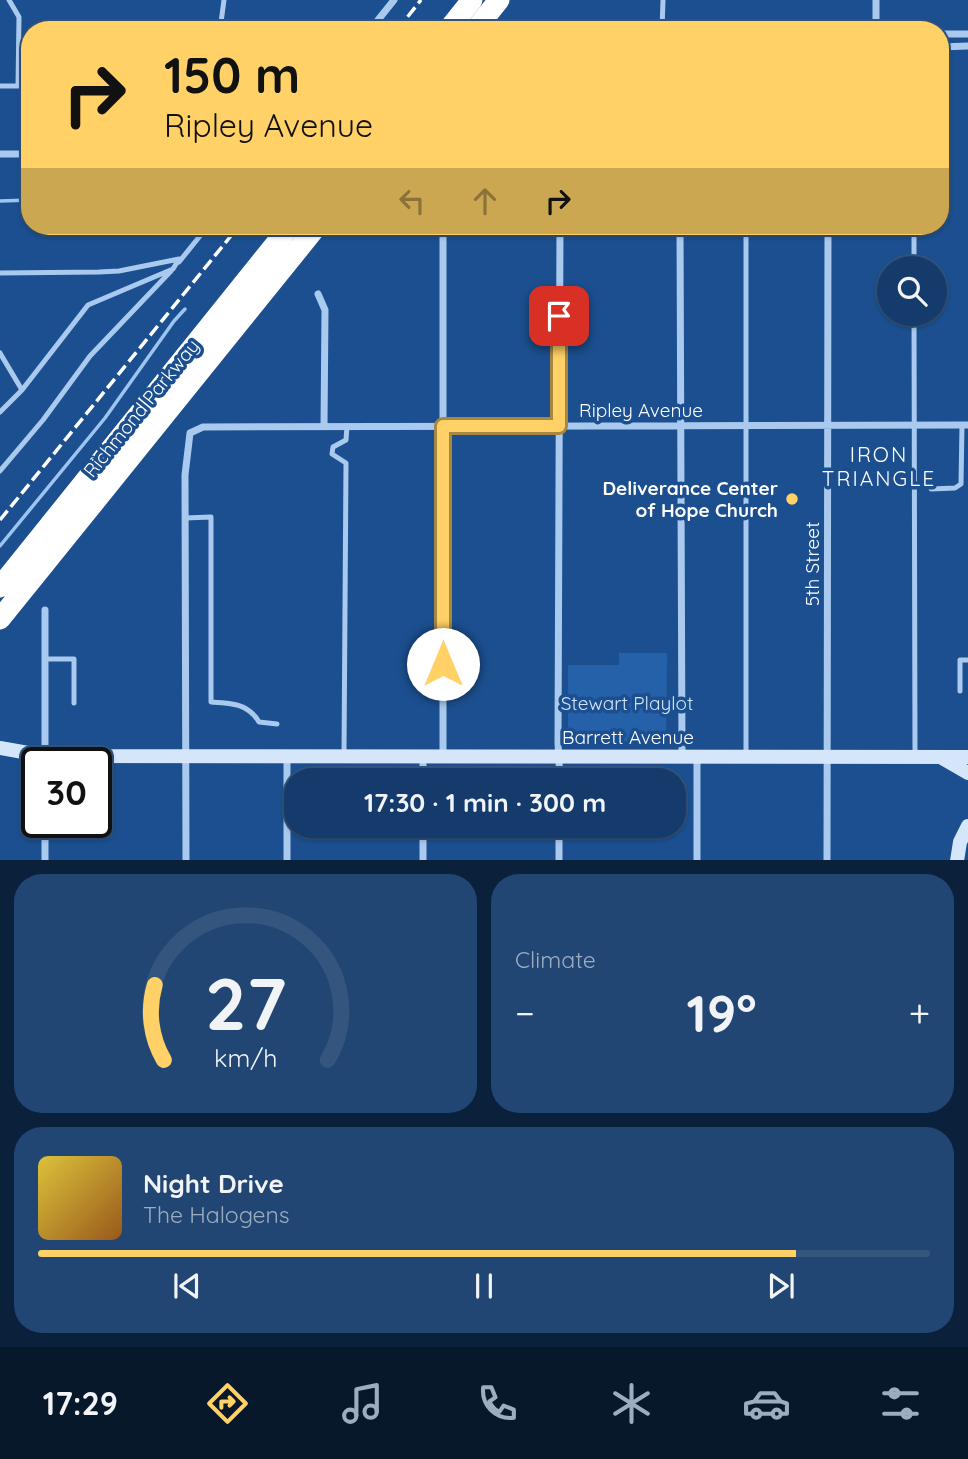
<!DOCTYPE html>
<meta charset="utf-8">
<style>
:root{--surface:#143b6b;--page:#214673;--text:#f1f3f6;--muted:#9dadc1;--line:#33557e;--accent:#ffd166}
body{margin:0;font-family:Quicksand,sans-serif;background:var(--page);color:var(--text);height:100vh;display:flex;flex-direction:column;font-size:26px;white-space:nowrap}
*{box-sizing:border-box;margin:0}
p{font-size:23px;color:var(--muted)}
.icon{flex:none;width:38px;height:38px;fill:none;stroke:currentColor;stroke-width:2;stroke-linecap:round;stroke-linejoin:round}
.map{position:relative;height:860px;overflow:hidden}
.sheet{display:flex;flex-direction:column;gap:14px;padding:14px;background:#0b203b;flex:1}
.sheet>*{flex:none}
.banner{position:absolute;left:21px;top:21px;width:928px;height:214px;border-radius:28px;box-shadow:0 2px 5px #0004,0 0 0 2px var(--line);background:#ffd166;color:#111;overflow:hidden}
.fabs{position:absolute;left:877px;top:256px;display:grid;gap:14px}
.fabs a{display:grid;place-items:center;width:70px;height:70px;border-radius:50%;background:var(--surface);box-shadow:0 2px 5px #0004,0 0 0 2px var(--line);font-size:35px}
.speed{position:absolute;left:21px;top:747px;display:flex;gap:14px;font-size:35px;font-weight:700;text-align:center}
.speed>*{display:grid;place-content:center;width:91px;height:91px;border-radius:50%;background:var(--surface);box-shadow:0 2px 5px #0004,0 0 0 2px var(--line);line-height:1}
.speed .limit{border:4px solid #111;border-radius:10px;background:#fff;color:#111}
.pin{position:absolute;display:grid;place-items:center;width:60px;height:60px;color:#fff;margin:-30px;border-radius:14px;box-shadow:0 4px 10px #0006}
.me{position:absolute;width:77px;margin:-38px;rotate:0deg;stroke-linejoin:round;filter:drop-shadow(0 0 5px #0008)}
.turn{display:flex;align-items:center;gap:24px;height:147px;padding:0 28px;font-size:32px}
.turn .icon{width:91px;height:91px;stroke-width:2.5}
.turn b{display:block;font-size:49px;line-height:60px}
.lanes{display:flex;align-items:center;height:66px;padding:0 28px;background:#0003;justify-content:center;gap:35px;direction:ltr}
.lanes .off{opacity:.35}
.big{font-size:52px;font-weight:800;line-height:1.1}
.sheet .widget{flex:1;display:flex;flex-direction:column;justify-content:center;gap:10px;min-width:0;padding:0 24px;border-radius:28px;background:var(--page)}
.sheet .dial{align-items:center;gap:0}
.dial svg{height:182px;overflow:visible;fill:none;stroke:var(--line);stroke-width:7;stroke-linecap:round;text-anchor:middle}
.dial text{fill:var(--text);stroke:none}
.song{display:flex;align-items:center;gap:21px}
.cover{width:84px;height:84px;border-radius:10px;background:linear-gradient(135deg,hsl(50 70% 55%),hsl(30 70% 35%))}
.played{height:7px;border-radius:4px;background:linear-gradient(90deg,var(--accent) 85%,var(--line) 85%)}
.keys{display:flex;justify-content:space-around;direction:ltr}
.heat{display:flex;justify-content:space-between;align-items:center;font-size:38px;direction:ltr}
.sheet .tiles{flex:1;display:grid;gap:14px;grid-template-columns:1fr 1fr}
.widget:last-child{grid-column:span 2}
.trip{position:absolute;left:284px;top:768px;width:402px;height:70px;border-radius:28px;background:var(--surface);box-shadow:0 2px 5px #0004,0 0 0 2px var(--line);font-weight:800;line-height:70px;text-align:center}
.tabs{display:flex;height:112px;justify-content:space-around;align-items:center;background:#08182b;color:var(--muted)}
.tabs .icon{width:49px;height:49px}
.tabs .current{color:var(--accent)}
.tabs b{font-size:32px;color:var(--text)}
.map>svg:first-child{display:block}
.green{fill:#2461a8}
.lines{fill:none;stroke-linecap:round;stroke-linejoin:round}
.stream{stroke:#9cc4f0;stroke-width:3.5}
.lane{stroke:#a9c9ee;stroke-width:5}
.street{stroke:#a9c9ee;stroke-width:7}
.secondary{stroke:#d6e6fa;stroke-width:14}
.highway{stroke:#fff;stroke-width:21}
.rail{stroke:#fff;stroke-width:3.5;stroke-dasharray:12 5;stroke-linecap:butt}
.route-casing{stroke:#a68842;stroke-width:18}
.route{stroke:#ffd166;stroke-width:12}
.poi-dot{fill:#ffd166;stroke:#1b4f8f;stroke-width:2.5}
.labels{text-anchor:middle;stroke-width:7;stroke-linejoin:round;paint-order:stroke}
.street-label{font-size:19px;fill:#fff;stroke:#1b4f8f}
.poi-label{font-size:19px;font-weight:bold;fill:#fff;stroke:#1b4f8f;text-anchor:end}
.park-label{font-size:19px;fill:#cfe3fa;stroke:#1b4f8f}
.neighbourhood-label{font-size:21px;letter-spacing:2px;fill:#fff;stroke:#1b4f8f}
</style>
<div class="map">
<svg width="968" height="861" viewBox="0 0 968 861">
<rect width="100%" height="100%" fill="#1b4f8f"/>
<path class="green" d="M619 653H667L666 742 568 741V665H619Z"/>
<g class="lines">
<path class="stream" d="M0 201 30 200
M0 546 105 418 174 321 185 309"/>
<path class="lane" d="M9 0 19 17 18 86
M220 30 224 0
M662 30 663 0
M0 86H30
M914 226V268
M179 262 208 226
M0 273 99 272 119 271 179 259 173 269 88 305 22 390 0 412
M914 313 915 757
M0 353 22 390
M0 471 43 420 90 356 171 271
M931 489 955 488 961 484 962 425
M185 518 211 517V702C230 703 248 703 259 722L277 724
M45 659H74V703
M960 691V660H968
M344 754 346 463 332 454 333 447 346 440 347 426
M746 755V226"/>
<path class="street" d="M876 0V30
M370 30 394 0
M940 34H968
M940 47 968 46
M0 154H30
M443 226V757
M680 226 682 756
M318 294 325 310 324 426
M45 610V755
M287 757V861
M423 757V780
M697 757V861
M560 780 558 743 560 226
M423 826V861
M45 861V822
M186 861 185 475 190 433 203 427 968 425
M559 861V826
M827 861 828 226"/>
<path class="secondary" d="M0 748 45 756 968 757
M942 758 968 773
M957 861 960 842 968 826"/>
<path class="highway" d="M448 30 472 0
M475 30 499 0
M0 587 290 226
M0 619 317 226"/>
<path class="rail" d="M397 30 421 0
M0 520 239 226"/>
</g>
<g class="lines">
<defs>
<path id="route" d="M443 664V426H559V316"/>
</defs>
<use href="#route" class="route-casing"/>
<use href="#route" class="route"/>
</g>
<circle class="poi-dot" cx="792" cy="499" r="7"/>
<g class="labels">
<g class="street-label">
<text transform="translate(141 408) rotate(-51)" y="7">Richmond Parkway</text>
<text x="641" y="417">Ripley Avenue</text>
<text transform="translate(812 564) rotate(-90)" y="7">5th Street</text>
<text x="628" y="744">Barrett Avenue</text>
</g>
<g class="poi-label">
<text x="778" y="495">Deliverance Center<tspan x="778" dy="22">of Hope Church</tspan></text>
</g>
<g class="park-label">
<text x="627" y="710">Stewart Playlot</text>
</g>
<g class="neighbourhood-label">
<text x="879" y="462">IRON<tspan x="879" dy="24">TRIANGLE</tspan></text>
</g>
</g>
</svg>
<div class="fabs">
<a><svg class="icon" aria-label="search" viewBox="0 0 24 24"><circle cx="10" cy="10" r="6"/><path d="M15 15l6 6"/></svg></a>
</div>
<div class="speed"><div class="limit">30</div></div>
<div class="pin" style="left:559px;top:316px;background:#d93025"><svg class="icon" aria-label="arrive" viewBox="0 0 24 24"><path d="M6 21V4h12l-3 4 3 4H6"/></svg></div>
<svg class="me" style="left:443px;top:664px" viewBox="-20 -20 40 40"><circle r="19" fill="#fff"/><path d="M0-13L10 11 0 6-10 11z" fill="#ffd166"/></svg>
<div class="trip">17:30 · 1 min · 300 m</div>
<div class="banner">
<div class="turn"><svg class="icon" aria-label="right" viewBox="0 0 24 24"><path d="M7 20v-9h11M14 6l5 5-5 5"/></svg><div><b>150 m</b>Ripley Avenue</div></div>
<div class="lanes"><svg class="icon off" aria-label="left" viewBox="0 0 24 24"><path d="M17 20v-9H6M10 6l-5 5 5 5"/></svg><svg class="icon off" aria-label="ahead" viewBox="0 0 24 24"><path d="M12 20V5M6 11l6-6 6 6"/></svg><svg class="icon" aria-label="right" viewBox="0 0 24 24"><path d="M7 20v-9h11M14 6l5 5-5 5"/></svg></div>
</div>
</div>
<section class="sheet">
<div class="tiles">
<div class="widget dial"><svg viewBox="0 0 100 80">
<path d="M14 69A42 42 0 1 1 86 69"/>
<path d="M14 69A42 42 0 0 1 10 36" stroke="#ffd166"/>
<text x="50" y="56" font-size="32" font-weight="700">27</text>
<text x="50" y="72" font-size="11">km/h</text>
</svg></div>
<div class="widget"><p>Climate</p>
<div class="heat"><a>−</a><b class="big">19°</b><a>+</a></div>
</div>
<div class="widget">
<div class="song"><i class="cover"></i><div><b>Night Drive</b><p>The Halogens</p></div></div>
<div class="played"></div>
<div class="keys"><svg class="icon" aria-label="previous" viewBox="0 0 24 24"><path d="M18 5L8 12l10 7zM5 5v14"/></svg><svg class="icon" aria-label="pause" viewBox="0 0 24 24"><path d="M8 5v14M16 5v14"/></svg><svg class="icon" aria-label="next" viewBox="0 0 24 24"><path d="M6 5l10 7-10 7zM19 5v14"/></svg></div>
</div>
</div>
</section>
<nav class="tabs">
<b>17:29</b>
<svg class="icon current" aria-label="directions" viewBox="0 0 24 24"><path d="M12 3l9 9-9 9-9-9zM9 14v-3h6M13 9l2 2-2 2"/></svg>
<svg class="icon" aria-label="music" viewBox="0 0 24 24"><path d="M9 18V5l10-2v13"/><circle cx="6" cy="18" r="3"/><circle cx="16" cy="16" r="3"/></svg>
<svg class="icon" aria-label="phone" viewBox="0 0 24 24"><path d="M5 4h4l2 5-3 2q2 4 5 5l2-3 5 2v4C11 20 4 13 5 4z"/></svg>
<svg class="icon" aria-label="climate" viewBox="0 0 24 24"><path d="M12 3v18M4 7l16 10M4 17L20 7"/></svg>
<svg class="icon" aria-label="car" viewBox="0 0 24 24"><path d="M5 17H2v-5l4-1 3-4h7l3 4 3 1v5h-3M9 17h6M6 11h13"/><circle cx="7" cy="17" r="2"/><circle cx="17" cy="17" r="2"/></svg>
<svg class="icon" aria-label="filters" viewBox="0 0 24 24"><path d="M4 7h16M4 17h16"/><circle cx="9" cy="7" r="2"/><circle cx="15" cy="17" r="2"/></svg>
</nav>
